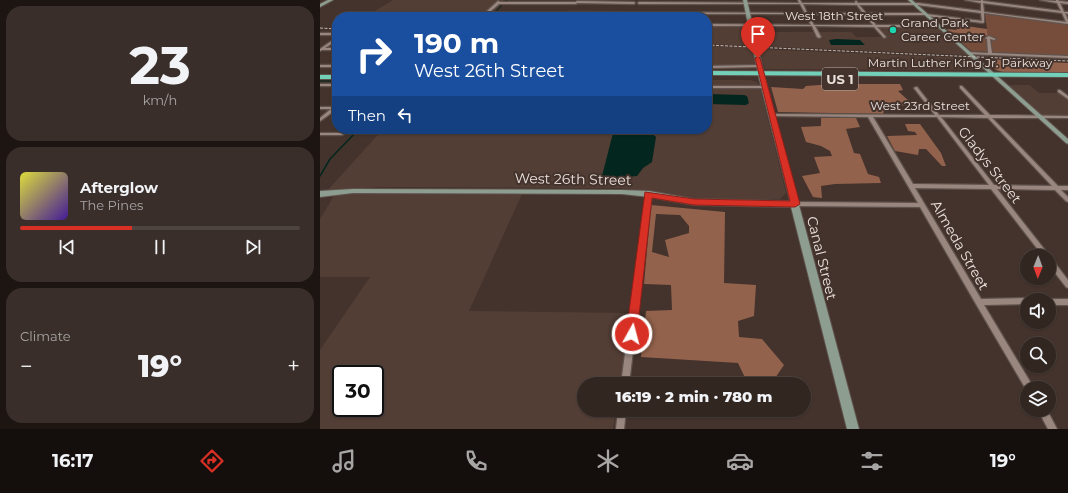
<!DOCTYPE html>
<meta charset="utf-8">
<style>
:root{--surface:#322621;--page:#3a2e2a;--text:#f1f3f6;--muted:#a8a5a5;--line:#4d433f;--accent:#d93025}
body{margin:0;font-family:Montserrat,sans-serif;background:var(--page);color:var(--text);height:100vh;display:flex;flex-direction:column;font-size:15px;white-space:nowrap}
*{box-sizing:border-box;margin:0}
p{font-size:13px;color:var(--muted)}
.icon{flex:none;width:22px;height:22px;fill:none;stroke:currentColor;stroke-width:2;stroke-linecap:round;stroke-linejoin:round}
.map{position:relative;flex:1;overflow:hidden}
.side{display:flex;flex-direction:column;gap:6px;padding:6px;background:#1c1512;width:320px}
.side>*{flex:none}
.top-card{position:absolute;left:12px;top:12px;width:380px;height:122px;border-radius:16px;box-shadow:0 1px 3px #0004,0 0 0 1px var(--line);background:#1a4fa0;color:#fff;overflow:hidden}
.needle{width:26px;rotate:181deg}
.tools{position:absolute;left:700px;top:249px;display:grid;gap:8px}
.tools a{display:grid;place-items:center;width:36px;height:36px;border-radius:50%;background:var(--surface);box-shadow:0 1px 3px #0004,0 0 0 1px var(--line);font-size:20px}
.speed{position:absolute;left:12px;top:365px;display:flex;gap:8px;font-size:20px;font-weight:700;text-align:center}
.speed>*{display:grid;place-content:center;width:52px;height:52px;border-radius:50%;background:var(--surface);box-shadow:0 1px 3px #0004,0 0 0 1px var(--line);line-height:1}
.speed .limit{border:2px solid #111;border-radius:6px;background:#fff;color:#111}
.pin{position:absolute;display:grid;place-items:center;width:34px;height:34px;color:#fff;margin:-41px -17px;border-radius:50% 50% 50% 0;rotate:-45deg;box-shadow:0 0 4px #0007}
.pin .icon{rotate:45deg}
.me{position:absolute;width:44px;margin:-22px;rotate:7deg;stroke-linejoin:round;filter:drop-shadow(0 0 3px #0008)}
.turn{display:flex;align-items:center;gap:14px;height:84px;padding:0 16px;font-size:18px}
.turn .icon{width:52px;height:52px;stroke-width:2.5}
.turn b{display:block;font-size:28px;line-height:34px}
.then{display:flex;align-items:center;height:38px;padding:0 16px;background:#0003;gap:8px;font-size:15px}
.big{font-size:30px;font-weight:800;line-height:1.1}
.side .tile{flex:1;display:flex;flex-direction:column;justify-content:center;gap:6px;min-width:0;padding:0 14px;border-radius:16px;background:var(--page)}
.side .dial{align-items:center;gap:0}
.dial b{font-size:52px;line-height:1}
.song{display:flex;align-items:center;gap:12px}
.cover{width:48px;height:48px;border-radius:6px;background:linear-gradient(135deg,hsl(60 70% 55%),hsl(260 70% 35%))}
.played{height:4px;border-radius:2px;background:linear-gradient(90deg,var(--accent) 40%,var(--line) 40%)}
.keys{display:flex;justify-content:space-around;direction:ltr}
.heat{display:flex;justify-content:space-between;align-items:center;font-size:22px;direction:ltr}
.trip{position:absolute;left:257px;top:377px;width:234px;height:40px;border-radius:20px;background:var(--surface);box-shadow:0 1px 3px #0004,0 0 0 1px var(--line);font-weight:800;line-height:40px;text-align:center}
.menu{display:flex;height:64px;justify-content:space-around;align-items:center;background:#140f0d;color:var(--muted)}
.menu .icon{width:28px;height:28px}
.menu .selected{color:var(--accent)}
.menu b{font-size:18px;color:var(--text)}
main{display:flex;flex:1;min-height:0}
.map>svg:first-child{display:block}
.built{fill:#533e35;fill-rule:evenodd}
.green{fill:#764d3a}
.forest{fill:#93624c;fill-rule:evenodd}
.water{fill:#03261e}
.lines{fill:none;stroke-linecap:round;stroke-linejoin:round}
.stream-far1{stroke:#03261e;stroke-width:1}
.stream{stroke:#03261e;stroke-width:1.5}
.street-casing{stroke:#5f524c;stroke-width:2.5}
.secondary-casing{stroke:#5f524c;stroke-width:2}
.highway-casing{stroke:#5f524c;stroke-width:2}
.street{fill:#99877f;fill-rule:evenodd}
.secondary{fill:#8d9d90;fill-rule:evenodd}
.highway{fill:#71d0b7;fill-rule:evenodd}
.rail{stroke:#c2b7b2;stroke-width:1;stroke-dasharray:3 1.5;stroke-linecap:butt}
.route{fill:#d93025;stroke:#8d1f18}
.poi-dot{fill:#1ed5b1;stroke:#43332c;stroke-width:1.5}
.labels{text-anchor:middle;stroke-width:4;stroke-linejoin:round;paint-order:stroke}
.far-street-label{font-size:12px;fill:#eae0dc;stroke:#43332c}
.far-poi-label{font-size:12px;fill:#eae0dc;stroke:#43332c;text-anchor:start}
.shield{fill:#43332c;stroke:#b8aca7;stroke-width:1}
.shield-label{font-size:13px;font-weight:bold;fill:#eae0dc}
.street-label{font-size:14px;fill:#eae0dc;stroke:#43332c}
</style>
<main>
<section class="side">
<div class="tile dial"><b>23</b><p>km/h</p></div>
<div class="tile">
<div class="song"><i class="cover"></i><div><b>Afterglow</b><p>The Pines</p></div></div>
<div class="played"></div>
<div class="keys"><svg class="icon" aria-label="previous" viewBox="0 0 24 24"><path d="M18 5L8 12l10 7zM5 5v14"/></svg><svg class="icon" aria-label="pause" viewBox="0 0 24 24"><path d="M8 5v14M16 5v14"/></svg><svg class="icon" aria-label="next" viewBox="0 0 24 24"><path d="M6 5l10 7-10 7zM19 5v14"/></svg></div>
</div>
<div class="tile"><p>Climate</p>
<div class="heat"><a>−</a><b class="big">19°</b><a>+</a></div>
</div>
</section>
<div class="map">
<svg width="748" height="429" viewBox="0 0 748 429">
<rect width="100%" height="100%" fill="#43332c"/>
<path class="built" d="M73 0H184L171 13 53 12Z
M553 24 615 25 648 55 438 46 434 32H532L536 37H562Z
M387 25H428L432 46 387 44Z
M387 46 433 47 436 67H387Z
M439 49 652 58 664 70 445 69Z
M387 80H430L437 82 441 91 466 193 460 199 388 200 301 188 60 187 7 191 63 129H387Z
M689 85H710L719 93H739L748 100V115H721Z
M15 194H202L149 311 310 313 300 384H264V410H296L293 429H0V350L50 277H0V219ZM21 374H55V408H21Z"/>
<path class="green" d="M666 13 746 24 748 26V56L651 51 630 32 668 36 665 15Z"/>
<path class="forest" d="M632 24 667 29 668 36 630 32 627 29 637 30Z
M665 59 748 63V72H683L676 70Z
M513 84H580L583 90 578 91 589 101 592 106 563 104 565 108 563 114 458 112 451 87 483 89 486 86Z
M501 118H536L540 127 526 129 534 153 540 154 548 174 559 177 561 183 515 184 501 186 502 198 493 197 482 176 500 173 494 157 512 156 510 151 501 146 486 142 481 127 501 126Z
M585 124H600L621 153 626 166H622L606 149H599L598 155 575 151 567 136 597 135 595 132 588 131Z
M331 205 405 212 404 283 436 285 434 316 418 321 419 337 442 339 464 365 451 384H428L418 363 321 357 326 311 352 310 351 285 324 284ZM336 214 360 215 369 226V233L345 240 349 257 332 252Z"/>
<path class="water" d="M516 39 540 40 545 45H511L509 40Z
M387 94 424 95 427 96 429 103 426 105 387 104Z
M294 129H327L336 137 332 162 323 168 317 176 297 178 282 176Z"/>
<g class="lines">
<path class="stream-far1" d="M185 2 187 0
M171 17 183 4
M0 81H17"/>
<path class="stream" d="M0 176 10 159 39 129"/>
<defs>
<path id="street" d="M478 0H480L482 3H535V2L536 1 538 3H598L661 11V3L645 0 661 1V0H663V1L741 11 737 3 720 0 736 1V0H738L739 1 748 2V4L740 3 744 12H748V14L745 13 748 20V24L664 13V22L663 23 607 16 606 15H548L556 25H618L619 26 618 27H557L566 37 564 38 554 27 495 26 501 37 499 38 497 37 492 26H387V24L491 25 485 14H248L247 15H181L180 14 181 13H248L249 12 485 13 480 4H319L318 3 319 2 479 3ZM663 3 742 13 746 22 664 12ZM483 4 537 5 543 13H487ZM539 5H598L661 13 662 21 606 14 605 13H546ZM488 14 545 15 553 25H494Z
M178 1 180 2H256L257 1 314 2 315 3 314 4 257 3 256 4H179L166 15H131L126 17H123L131 13H165Z
M0 33H17V35H0Z
M669 36 676 39 674 40 670 39 672 53 748 56V58L647 54V52H648L668 53 667 39 665 38Z
M16 38H17V40L5 48H17V50H2L0 51V49Z
M0 65H17V67H0Z
M440 65 442 66 441 67 387 68V66Z
M0 84H17V86H0Z
M387 86H445L447 87 445 88H387Z
M640 86H642L670 115 748 116V118H672L738 186H748V190H741L748 197V202L746 201 735 190 677 189 728 254 729 256H723L671 189 595 188 661 299 707 298 709 299 710 300H707V304L664 305 712 385 713 388H707V391L656 304 600 207 475 206 472 204 475 202 598 203 548 117 452 116 450 115 452 114 615 115 594 88 596 87H597L619 115H665L640 88ZM553 117H617L669 185 593 184ZM621 117 668 118 732 186 674 185Z
M738 90H740L748 96V99L738 92Z
M0 107H17V109L0 121V118L11 109H0Z
M0 133H22L24 134 22 135H0Z
M329 192 332 194 309 384H301L326 194Z
M729 258H731L748 280V288L746 287 729 265Z
M729 299H748V305H729V300H727Z
M298 410H306L304 429H296Z
M718 410H727L737 429H728Z"/>
<path id="secondary" d="M8 0H13L0 7V4Z
M423 0H427L445 78 539 429H527L471 207 374 205 329 197 302 194 33 193 0 197V191L33 189 302 190 329 191 374 199 470 201 439 78Z
M588 0H592L748 139V144L746 143Z"/>
<path id="highway" d="M387 71 748 73V77L387 75Z
M0 75H17V79H0Z"/>
</defs>
<use href="#street" class="street-casing"/>
<use href="#secondary" class="secondary-casing"/>
<use href="#highway" class="highway-casing"/>
<use href="#street" class="street"/>
<use href="#secondary" class="secondary"/>
<use href="#highway" class="highway"/>
<path class="rail" d="M0 28 17 29
M387 45 748 61"/>
</g>
<path class="route" d="M438 56 440 58 480 204 475 207 374 205 332 198 317 334 316 338 312 339 307 338 306 334 325 192 374 199 470 201 435 58Z"/>
<circle class="poi-dot" cx="573" cy="30" r="4"/>
<g class="labels">
<g class="far-street-label">
<text x="514" y="20">West 18th Street</text>
<text x="640" y="67">Martin Luther King Jr. Parkway</text>
<text x="600" y="110">West 23rd Street</text>
</g>
<g class="far-poi-label">
<text x="581" y="27">Grand Park<tspan x="581" dy="14">Career Center</tspan></text>
</g>
<rect class="shield" x="502" y="68" width="36" height="22" rx="3"/>
<g class="shield-label">
<text x="520" y="84">US 1</text>
</g>
<g class="street-label">
<text transform="translate(670 165) rotate(52)" y="5">Gladys Street</text>
<text transform="translate(253 179) rotate(1)" y="5">West 26th Street</text>
<text transform="translate(640 245) rotate(60)" y="5">Almeda Street</text>
<text transform="translate(502 258) rotate(76)" y="5">Canal Street</text>
</g>
</g>
</svg>
<div class="tools">
<a><svg class="needle" viewBox="-14 -14 28 28"><path d="M0-13l5 13h-10z" fill="#e53935"/><path d="M0 13l5-13h-10z" fill="#a8a5a5"/></svg></a>
<a><svg class="icon" aria-label="sound" viewBox="0 0 24 24"><path d="M4 9h4l5-4v14l-5-4H4zM17 9q2 3 0 6"/></svg></a>
<a><svg class="icon" aria-label="search" viewBox="0 0 24 24"><circle cx="10" cy="10" r="6"/><path d="M15 15l6 6"/></svg></a>
<a><svg class="icon" aria-label="layers" viewBox="0 0 24 24"><path d="M12 4l9 5-9 5-9-5zM3 14l9 5 9-5"/></svg></a>
</div>
<div class="speed"><div class="limit">30</div></div>
<div class="pin" style="left:438px;top:58px;background:#d93025"><svg class="icon" aria-label="arrive" viewBox="0 0 24 24"><path d="M6 21V4h12l-3 4 3 4H6"/></svg></div>
<svg class="me" style="left:312px;top:334px" viewBox="-20 -20 40 40"><circle r="17" fill="#d93025" stroke="#fff" stroke-width="3"/><path d="M0-11L8 9 0 5-8 9z" fill="#fff"/></svg>
<div class="trip">16:19 · 2 min · 780 m</div>
<div class="top-card">
<div class="turn"><svg class="icon" aria-label="right" viewBox="0 0 24 24"><path d="M7 20v-9h11M14 6l5 5-5 5"/></svg><div><b>190 m</b>West 26th Street</div></div>
<div class="then">Then<svg class="icon" aria-label="left" viewBox="0 0 24 24"><path d="M17 20v-9H6M10 6l-5 5 5 5"/></svg></div>
</div>
</div>
</main>
<nav class="menu">
<b>16:17</b>
<svg class="icon selected" aria-label="directions" viewBox="0 0 24 24"><path d="M12 3l9 9-9 9-9-9zM9 14v-3h6M13 9l2 2-2 2"/></svg>
<svg class="icon" aria-label="music" viewBox="0 0 24 24"><path d="M9 18V5l10-2v13"/><circle cx="6" cy="18" r="3"/><circle cx="16" cy="16" r="3"/></svg>
<svg class="icon" aria-label="phone" viewBox="0 0 24 24"><path d="M5 4h4l2 5-3 2q2 4 5 5l2-3 5 2v4C11 20 4 13 5 4z"/></svg>
<svg class="icon" aria-label="climate" viewBox="0 0 24 24"><path d="M12 3v18M4 7l16 10M4 17L20 7"/></svg>
<svg class="icon" aria-label="car" viewBox="0 0 24 24"><path d="M5 17H2v-5l4-1 3-4h7l3 4 3 1v5h-3M9 17h6M6 11h13"/><circle cx="7" cy="17" r="2"/><circle cx="17" cy="17" r="2"/></svg>
<svg class="icon" aria-label="filters" viewBox="0 0 24 24"><path d="M4 7h16M4 17h16"/><circle cx="9" cy="7" r="2"/><circle cx="15" cy="17" r="2"/></svg>
<b>19°</b>
</nav>
